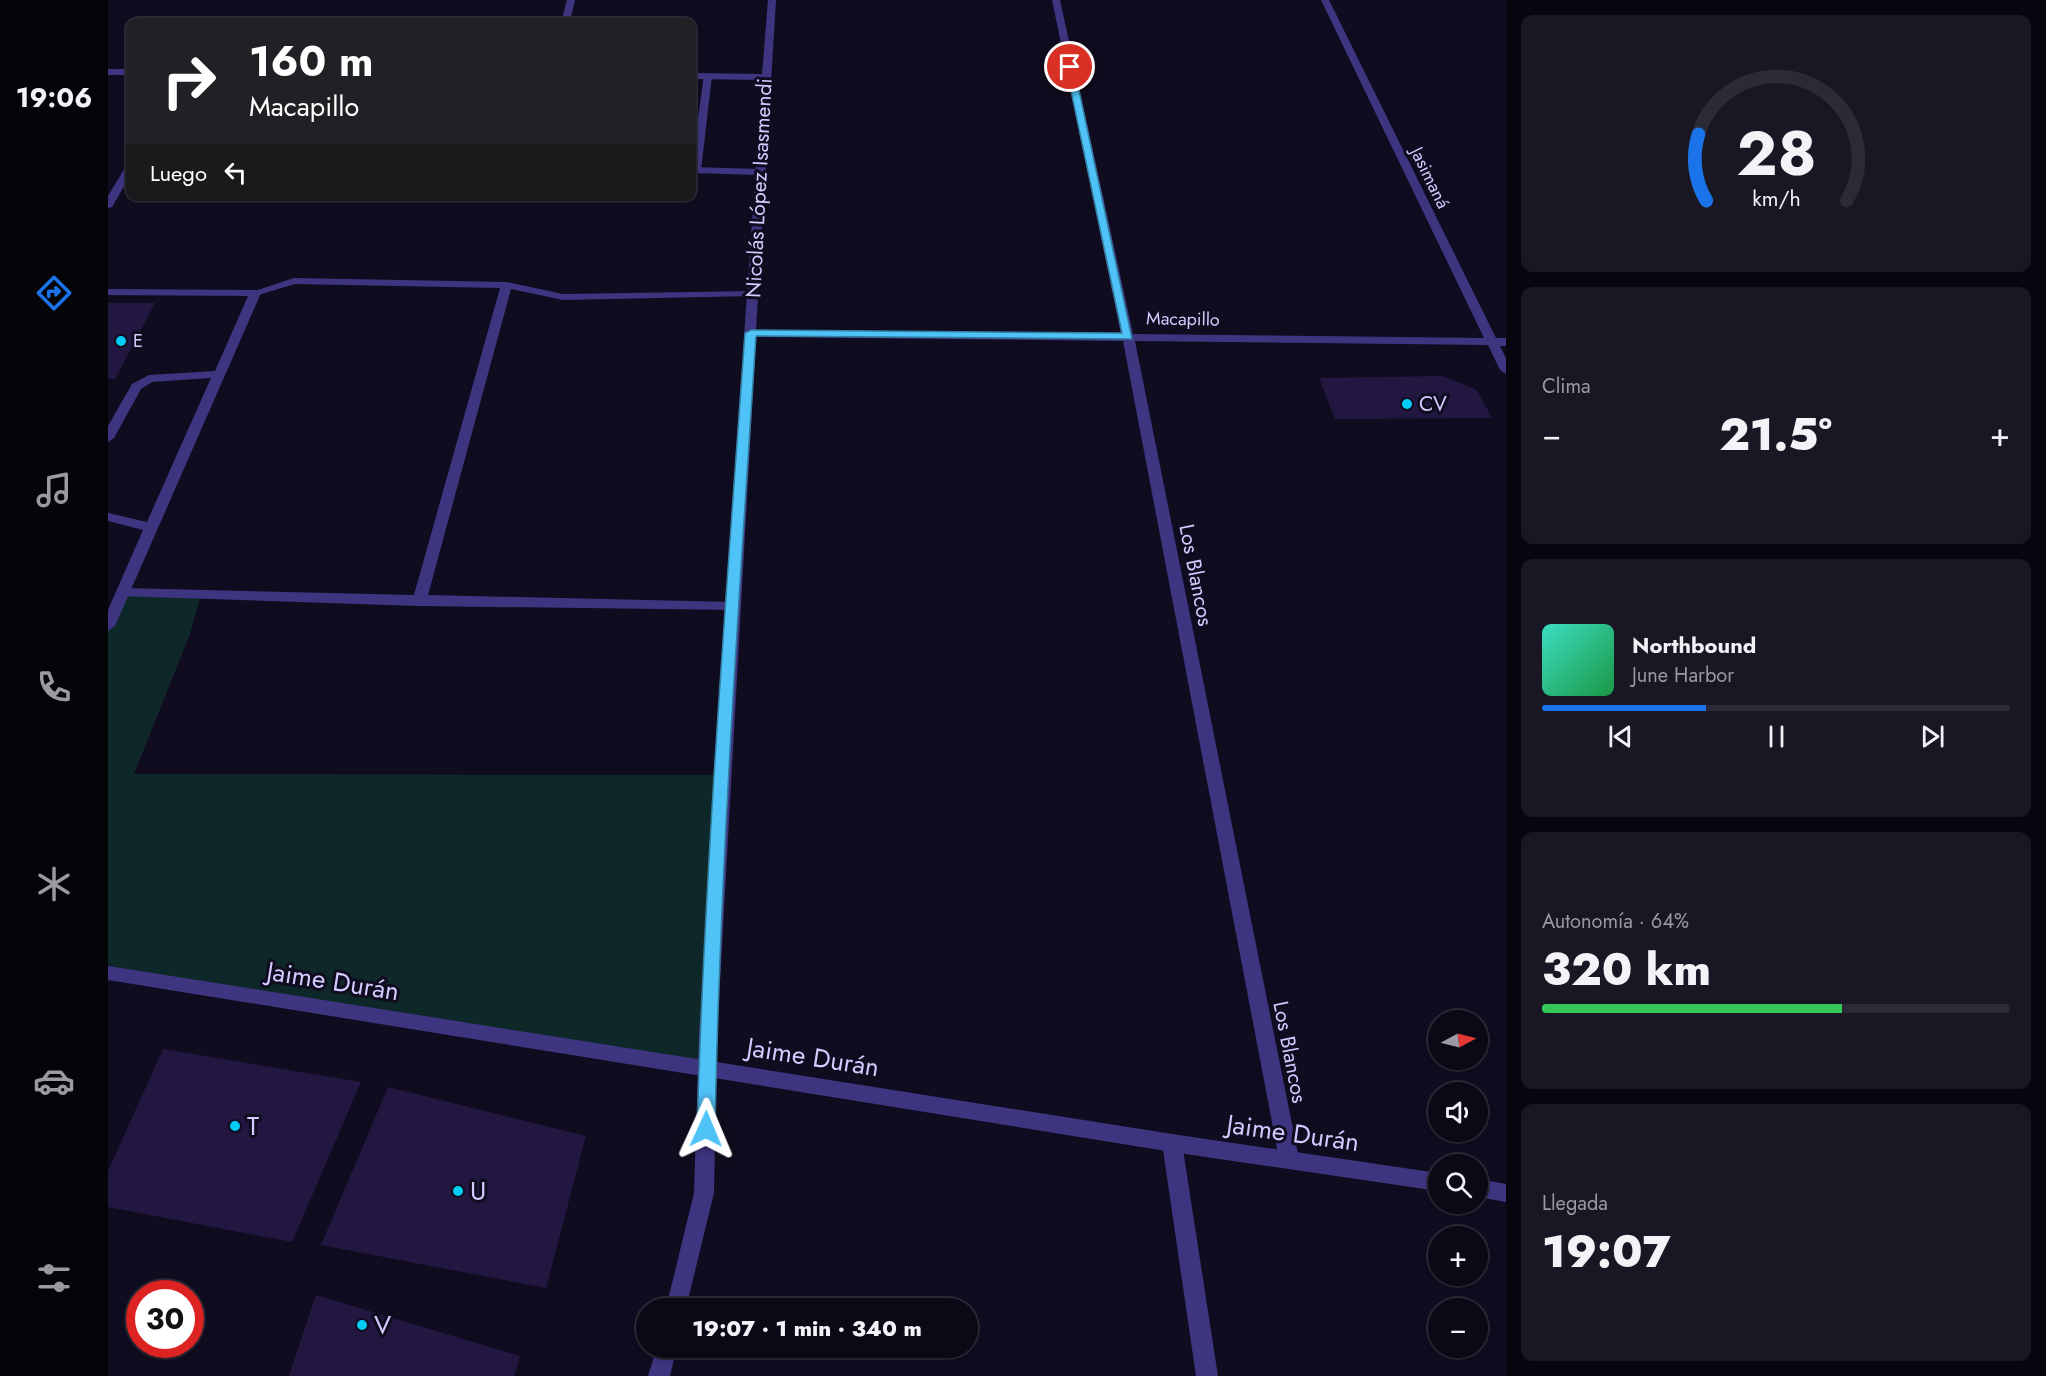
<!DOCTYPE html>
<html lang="es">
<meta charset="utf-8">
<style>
:root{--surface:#0c0917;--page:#1a1724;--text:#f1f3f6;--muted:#9a9aa1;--line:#2c2a36;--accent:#1a73e8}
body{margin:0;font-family:Jost,sans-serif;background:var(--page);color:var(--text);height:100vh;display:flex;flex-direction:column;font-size:22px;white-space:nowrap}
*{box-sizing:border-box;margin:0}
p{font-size:20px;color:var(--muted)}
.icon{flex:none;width:33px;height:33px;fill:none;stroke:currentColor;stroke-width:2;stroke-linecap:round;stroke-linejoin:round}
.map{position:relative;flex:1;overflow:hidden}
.sheet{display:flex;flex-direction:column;gap:15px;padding:15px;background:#07050d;width:540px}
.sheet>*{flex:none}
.banner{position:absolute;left:18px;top:18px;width:570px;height:183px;border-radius:12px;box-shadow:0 2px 4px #0004,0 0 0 2px var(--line);background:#202124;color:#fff;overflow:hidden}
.needle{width:39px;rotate:83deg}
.fabs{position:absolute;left:1320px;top:1010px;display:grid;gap:12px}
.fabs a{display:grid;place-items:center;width:60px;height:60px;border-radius:50%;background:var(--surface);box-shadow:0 2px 4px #0004,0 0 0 2px var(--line);font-size:30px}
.speed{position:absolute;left:18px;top:1280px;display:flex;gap:12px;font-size:30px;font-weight:700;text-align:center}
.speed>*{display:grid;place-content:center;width:78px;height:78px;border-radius:50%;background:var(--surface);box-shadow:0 2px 4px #0004,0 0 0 2px var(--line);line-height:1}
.speed .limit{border:9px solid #d22;background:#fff;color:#111}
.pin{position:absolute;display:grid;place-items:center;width:51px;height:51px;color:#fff;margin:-26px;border:3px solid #fff;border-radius:50%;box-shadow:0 2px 6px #0007}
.me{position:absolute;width:66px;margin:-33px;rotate:1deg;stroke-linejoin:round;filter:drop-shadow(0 0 4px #0008)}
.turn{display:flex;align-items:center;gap:21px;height:126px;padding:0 24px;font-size:27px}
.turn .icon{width:78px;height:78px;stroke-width:2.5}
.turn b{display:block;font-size:42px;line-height:51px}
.then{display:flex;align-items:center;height:57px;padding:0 24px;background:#0003;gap:12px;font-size:22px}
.big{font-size:45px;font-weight:800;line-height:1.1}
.sheet .widget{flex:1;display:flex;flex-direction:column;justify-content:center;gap:9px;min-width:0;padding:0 21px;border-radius:12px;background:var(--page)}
.sheet .dial{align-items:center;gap:0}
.dial svg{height:156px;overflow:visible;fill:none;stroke:var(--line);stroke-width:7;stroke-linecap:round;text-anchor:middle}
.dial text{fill:var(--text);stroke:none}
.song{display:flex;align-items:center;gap:18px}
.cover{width:72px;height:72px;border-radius:9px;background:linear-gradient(135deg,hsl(170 70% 55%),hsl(140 70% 35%))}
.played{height:6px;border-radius:3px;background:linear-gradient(90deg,var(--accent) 35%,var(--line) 35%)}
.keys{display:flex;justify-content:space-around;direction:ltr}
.heat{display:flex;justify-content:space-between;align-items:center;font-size:33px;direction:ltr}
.charge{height:9px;border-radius:4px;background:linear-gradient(90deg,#34c759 64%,var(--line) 0)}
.trip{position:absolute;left:528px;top:1298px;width:342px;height:60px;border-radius:30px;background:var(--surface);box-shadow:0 2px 4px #0004,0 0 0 2px var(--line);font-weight:800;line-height:60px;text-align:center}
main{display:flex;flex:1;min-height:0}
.tab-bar{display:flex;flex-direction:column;width:108px;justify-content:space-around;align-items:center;background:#050409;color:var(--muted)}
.tab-bar .icon{width:42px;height:42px}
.tab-bar .on{color:var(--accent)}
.tab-bar b{font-size:27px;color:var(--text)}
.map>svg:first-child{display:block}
.green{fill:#0e2829}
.building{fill:#221741}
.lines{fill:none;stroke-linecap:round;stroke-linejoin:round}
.service{fill:#3d3580;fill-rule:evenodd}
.pedestrian{fill:#3d3580;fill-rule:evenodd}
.minor{fill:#3d3580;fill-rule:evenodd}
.tertiary{fill:#3d3580;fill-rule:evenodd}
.route{fill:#4fc3f7;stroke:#337fa1;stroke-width:1.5}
.poi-dot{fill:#00ccf5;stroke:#100c1f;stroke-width:2}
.labels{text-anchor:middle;stroke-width:6;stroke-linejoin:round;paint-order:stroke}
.far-street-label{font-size:18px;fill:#d3caff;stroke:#100c1f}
.far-poi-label{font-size:18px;fill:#d3caff;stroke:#100c1f;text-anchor:start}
.street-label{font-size:21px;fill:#d3caff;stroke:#100c1f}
.poi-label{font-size:21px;fill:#d3caff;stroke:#100c1f;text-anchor:start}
.near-street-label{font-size:26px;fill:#d3caff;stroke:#100c1f}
.near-poi-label{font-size:26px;fill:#d3caff;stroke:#100c1f;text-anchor:start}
</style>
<main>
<nav class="tab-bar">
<b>19:06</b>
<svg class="icon on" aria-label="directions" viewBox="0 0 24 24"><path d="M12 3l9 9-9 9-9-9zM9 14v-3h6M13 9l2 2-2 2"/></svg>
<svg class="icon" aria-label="music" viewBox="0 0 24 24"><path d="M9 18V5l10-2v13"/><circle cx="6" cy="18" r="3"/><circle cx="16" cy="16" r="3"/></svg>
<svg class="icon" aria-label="phone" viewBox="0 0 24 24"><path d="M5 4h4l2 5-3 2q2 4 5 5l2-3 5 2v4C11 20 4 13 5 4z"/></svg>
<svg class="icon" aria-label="climate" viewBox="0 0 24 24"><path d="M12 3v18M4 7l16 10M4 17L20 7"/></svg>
<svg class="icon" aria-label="car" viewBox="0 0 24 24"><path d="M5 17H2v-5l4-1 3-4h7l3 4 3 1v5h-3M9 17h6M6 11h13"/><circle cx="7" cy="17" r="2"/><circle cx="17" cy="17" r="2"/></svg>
<svg class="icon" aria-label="filters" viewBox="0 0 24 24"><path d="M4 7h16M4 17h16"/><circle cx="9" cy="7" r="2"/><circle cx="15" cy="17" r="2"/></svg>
</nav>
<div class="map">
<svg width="1398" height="1376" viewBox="0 0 1398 1376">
<rect width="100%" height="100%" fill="#100c1f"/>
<path class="green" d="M15 593 93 595 82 634 26 774 615 775 599 1067 0 973V630Z"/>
<path class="building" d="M0 303H47L7 379H0Z
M1335 376 1369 390 1384 418 1227 419 1211 378Z
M55 1049 253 1082 184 1242 0 1207V1171Z
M280 1087 478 1136 438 1288 213 1245Z
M208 1295 412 1356 406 1376H181Z"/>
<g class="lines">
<path class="service" d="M596 74 604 76 593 170 588 173 584 171V164Z"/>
<path class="pedestrian" d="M459 0H467L462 22H453Z
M584 167 651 169 656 172 651 175 584 173Z
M186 278 399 282 455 294 649 291V295L645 296 455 300 403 289 320 595 624 602 629 604 631 607 629 610 311 606 10 596 8 593 15 588 306 595 392 288 187 284 147 296 141 293Z
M1064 1134 1071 1137 1074 1143 1110 1376H1088L1054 1143 1057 1137Z"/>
<path class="minor" d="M660 0H668L648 330 1013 334 944 0H952L1025 334 1376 338 1213 0H1221L1388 338H1398V346H1392L1398 358V374L1392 370 1380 345 1027 341 1191 1159 1188 1165 1181 1168 1174 1165 1171 1159 1015 341 648 337 609 1036 606 1193 578 1308H558L586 1193 591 1036 617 607 654 80 584 79V73L654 74Z
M0 69H22V75H0Z
M22 165V176L4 207 0 208V196L18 166Z
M0 289 147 290 153 293 7 626 0 631V610L35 530 0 521V513L39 522 103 378 44 382 33 389 6 438 0 442V426L24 384 41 375 107 371 140 296 0 295Z
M549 1347H569L562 1376H540Z"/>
<path class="tertiary" d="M0 966 1064 1134 1330 1173V1191L1064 1152 0 980Z
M1370 1179 1398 1184V1202L1370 1197Z"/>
</g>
<path class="route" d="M962 65 966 67 1024 339 648 336C631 600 612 864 607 1129L604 1134 598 1136 592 1134 589 1129C597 863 618 598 637 333L643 330 1014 333 958 67Z"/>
<g class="poi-dot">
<circle cx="13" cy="341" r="6"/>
<circle cx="1299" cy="404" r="6"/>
<circle cx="127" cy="1126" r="6"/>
<circle cx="350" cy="1191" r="6"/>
<circle cx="254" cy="1325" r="6"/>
</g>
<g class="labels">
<g class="far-street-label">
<text transform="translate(1322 178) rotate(64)" y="6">Jasimaná</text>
<text transform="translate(1075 319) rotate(1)" y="6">Macapillo</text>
</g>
<g class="far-poi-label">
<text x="25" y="347">E</text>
</g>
<g class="street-label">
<text transform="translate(651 188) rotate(-87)" y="7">Nicolás López Isasmendi</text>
<text transform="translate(1088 575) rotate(79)" y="7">Los Blancos</text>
<text transform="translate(1182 1052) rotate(79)" y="7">Los Blancos</text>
</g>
<g class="poi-label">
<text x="1311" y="411">CV</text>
</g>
<g class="near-street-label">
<text transform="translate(225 981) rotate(9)" y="9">Jaime Durán</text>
<text transform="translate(705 1057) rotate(9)" y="9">Jaime Durán</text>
<text transform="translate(1185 1133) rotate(8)" y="9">Jaime Durán</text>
</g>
<g class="near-poi-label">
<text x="139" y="1135">T</text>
<text x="362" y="1200">U</text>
<text x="266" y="1334">V</text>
</g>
</g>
</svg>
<div class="fabs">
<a><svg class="needle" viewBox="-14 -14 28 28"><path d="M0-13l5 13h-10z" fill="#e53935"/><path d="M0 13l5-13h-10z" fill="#9a9aa1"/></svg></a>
<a><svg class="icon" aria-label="sound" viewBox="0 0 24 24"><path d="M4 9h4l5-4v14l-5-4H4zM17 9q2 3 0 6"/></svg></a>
<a><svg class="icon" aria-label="search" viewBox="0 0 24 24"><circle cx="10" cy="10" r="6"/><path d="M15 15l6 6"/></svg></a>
<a>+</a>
<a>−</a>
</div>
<div class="speed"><div class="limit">30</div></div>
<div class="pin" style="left:962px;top:67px;background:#d93025"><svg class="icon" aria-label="arrive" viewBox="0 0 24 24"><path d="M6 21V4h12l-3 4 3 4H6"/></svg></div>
<svg class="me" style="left:598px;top:1129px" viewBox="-20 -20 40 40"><path d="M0-17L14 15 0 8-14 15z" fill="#4fc3f7" stroke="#fff" stroke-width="4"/></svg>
<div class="trip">19:07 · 1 min · 340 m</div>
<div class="banner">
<div class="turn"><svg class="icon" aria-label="right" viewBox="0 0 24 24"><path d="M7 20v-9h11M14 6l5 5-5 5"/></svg><div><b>160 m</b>Macapillo</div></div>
<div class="then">Luego<svg class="icon" aria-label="left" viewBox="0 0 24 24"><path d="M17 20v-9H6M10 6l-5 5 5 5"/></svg></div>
</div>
</div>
<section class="sheet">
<div class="widget dial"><svg viewBox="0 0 100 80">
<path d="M14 69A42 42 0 1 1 86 69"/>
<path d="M14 69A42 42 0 0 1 10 35" stroke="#1a73e8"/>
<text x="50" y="56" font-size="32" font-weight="700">28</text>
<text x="50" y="72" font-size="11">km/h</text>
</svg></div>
<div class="widget"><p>Clima</p>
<div class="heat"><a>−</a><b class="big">21.5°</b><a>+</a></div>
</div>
<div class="widget">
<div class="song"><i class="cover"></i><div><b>Northbound</b><p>June Harbor</p></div></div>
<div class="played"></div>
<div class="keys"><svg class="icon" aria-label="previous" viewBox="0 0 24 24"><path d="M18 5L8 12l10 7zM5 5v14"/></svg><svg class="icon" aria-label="pause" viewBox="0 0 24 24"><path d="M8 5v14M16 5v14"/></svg><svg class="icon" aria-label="next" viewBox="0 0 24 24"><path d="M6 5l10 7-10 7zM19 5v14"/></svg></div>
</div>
<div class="widget"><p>Autonomía · 64%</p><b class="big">320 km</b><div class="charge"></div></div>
<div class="widget"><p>Llegada</p><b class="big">19:07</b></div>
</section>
</main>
